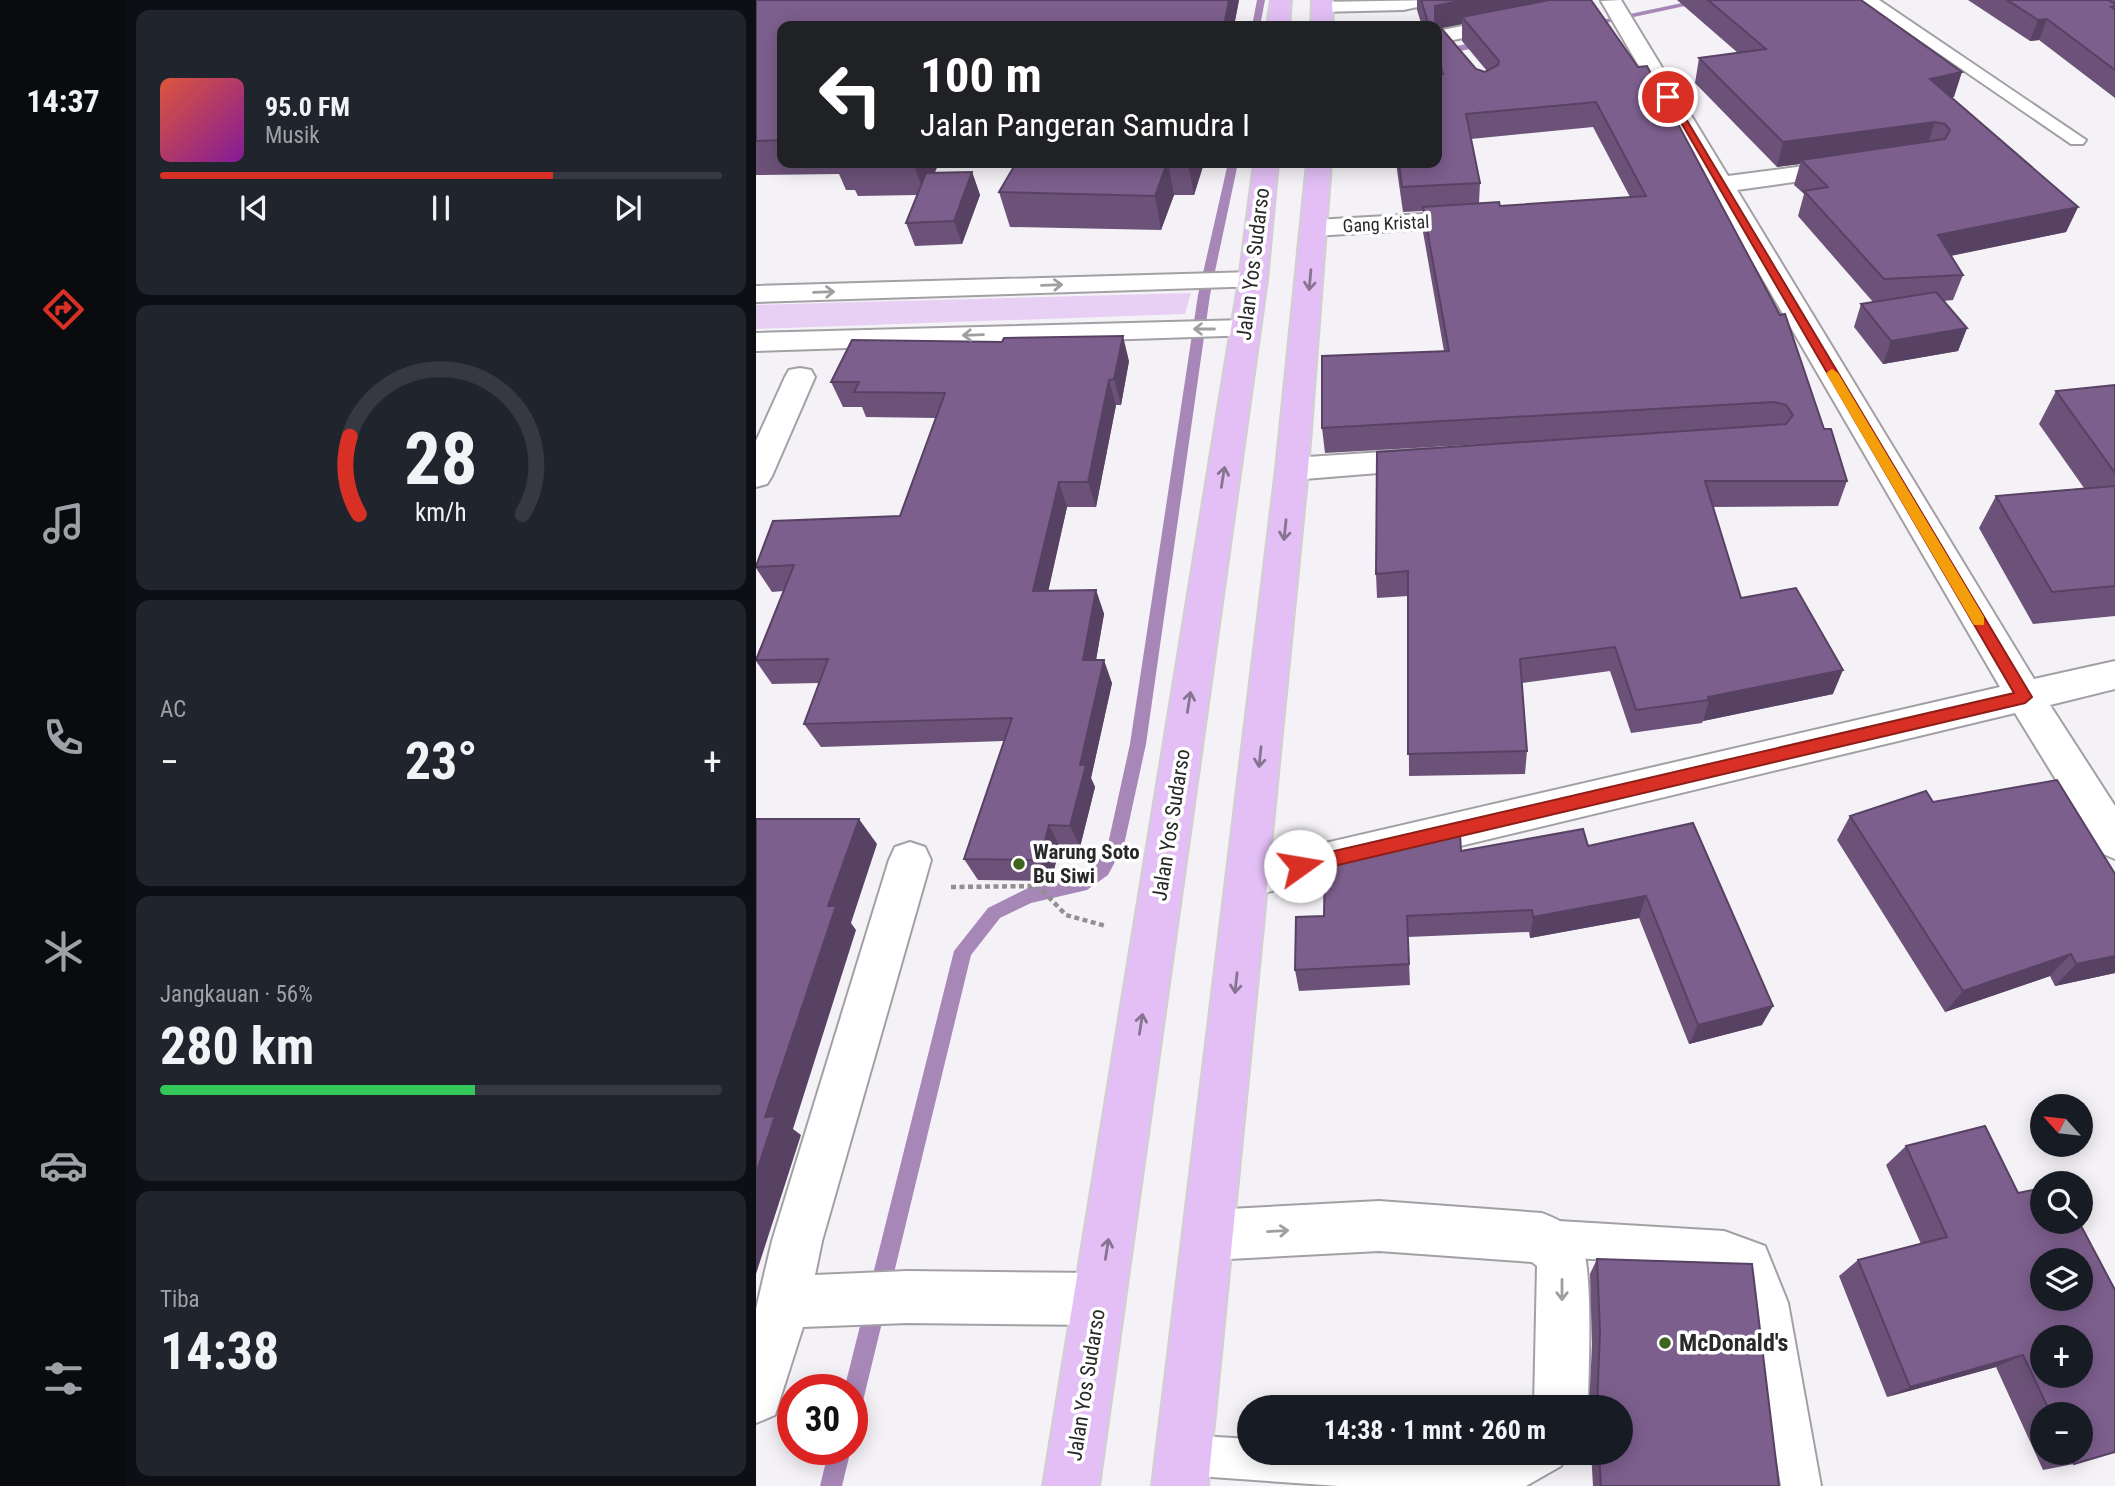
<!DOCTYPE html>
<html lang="id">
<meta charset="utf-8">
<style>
:root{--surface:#171b24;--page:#20242c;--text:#f1f3f6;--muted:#9ea1a6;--line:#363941;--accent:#d93025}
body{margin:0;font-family:"Roboto Condensed",sans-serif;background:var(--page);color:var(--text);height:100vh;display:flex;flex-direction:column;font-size:26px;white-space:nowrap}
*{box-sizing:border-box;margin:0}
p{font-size:23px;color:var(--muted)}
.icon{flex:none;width:38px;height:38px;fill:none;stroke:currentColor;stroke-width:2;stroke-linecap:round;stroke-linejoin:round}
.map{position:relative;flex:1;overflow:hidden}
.drawer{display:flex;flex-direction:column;gap:10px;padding:10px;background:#0d0f14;width:630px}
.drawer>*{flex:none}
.hud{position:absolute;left:21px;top:21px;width:665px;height:147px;border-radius:14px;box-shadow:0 4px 18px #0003;background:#202124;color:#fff;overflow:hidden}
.needle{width:46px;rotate:297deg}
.controls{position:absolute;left:1274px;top:1094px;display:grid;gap:14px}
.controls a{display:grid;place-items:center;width:63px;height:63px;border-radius:50%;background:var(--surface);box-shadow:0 4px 18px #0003;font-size:35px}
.speed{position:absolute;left:21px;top:1374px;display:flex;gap:14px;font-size:35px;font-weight:700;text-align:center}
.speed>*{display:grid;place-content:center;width:91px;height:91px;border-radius:50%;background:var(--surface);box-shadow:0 4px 18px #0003;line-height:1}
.speed .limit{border:10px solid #d22;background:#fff;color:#111}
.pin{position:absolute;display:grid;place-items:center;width:60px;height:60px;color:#fff;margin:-30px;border:4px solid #fff;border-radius:50%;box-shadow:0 2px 7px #0007}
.me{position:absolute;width:77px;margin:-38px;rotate:77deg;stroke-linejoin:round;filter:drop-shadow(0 0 5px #0008)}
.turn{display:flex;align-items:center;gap:24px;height:147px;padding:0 28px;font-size:32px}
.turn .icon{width:91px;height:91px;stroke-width:2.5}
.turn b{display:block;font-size:49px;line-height:60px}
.big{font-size:52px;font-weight:700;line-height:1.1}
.drawer .card{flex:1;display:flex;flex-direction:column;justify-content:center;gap:10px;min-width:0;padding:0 24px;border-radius:14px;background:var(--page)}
.drawer .dial{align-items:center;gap:0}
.dial svg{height:182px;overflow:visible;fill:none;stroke:var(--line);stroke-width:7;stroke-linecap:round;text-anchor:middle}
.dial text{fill:var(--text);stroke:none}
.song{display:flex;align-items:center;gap:21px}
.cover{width:84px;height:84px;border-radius:10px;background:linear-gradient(135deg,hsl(10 70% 55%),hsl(290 70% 35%))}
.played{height:7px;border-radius:4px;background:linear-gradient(90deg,var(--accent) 70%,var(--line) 70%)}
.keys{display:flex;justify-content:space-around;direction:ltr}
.heat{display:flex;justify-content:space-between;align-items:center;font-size:38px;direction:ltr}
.charge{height:10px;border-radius:5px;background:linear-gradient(90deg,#34c759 56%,var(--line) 0)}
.trip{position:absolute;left:481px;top:1395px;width:396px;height:70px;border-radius:35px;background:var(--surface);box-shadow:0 4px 18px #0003;font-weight:700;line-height:70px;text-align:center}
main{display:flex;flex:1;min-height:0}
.dock{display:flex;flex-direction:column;width:126px;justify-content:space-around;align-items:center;background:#090b0e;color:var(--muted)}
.dock .icon{width:49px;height:49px}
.dock .on{color:var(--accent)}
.dock b{font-size:32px;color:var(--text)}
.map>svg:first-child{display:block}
.green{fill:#e7d0f3}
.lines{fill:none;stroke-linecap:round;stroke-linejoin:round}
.stream{fill:#a787b7;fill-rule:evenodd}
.lane-casing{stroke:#a2a0a4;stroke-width:4}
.street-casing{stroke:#a2a0a4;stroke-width:4}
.primary-casing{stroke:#d0d0d0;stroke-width:4}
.path{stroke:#918f92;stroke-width:4.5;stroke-dasharray:5 3.5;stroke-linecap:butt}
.lane{fill:#fff;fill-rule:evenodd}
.street{fill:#fff;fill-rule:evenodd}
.primary{fill:#e3bff6;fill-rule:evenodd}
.wall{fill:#6c5279;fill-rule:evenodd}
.shaded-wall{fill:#584263}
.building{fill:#7d5f8d;stroke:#584263;stroke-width:2;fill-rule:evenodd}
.oneway{stroke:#867490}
.oneway2{stroke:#9f9f9f}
.route{fill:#d93025;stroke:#8d1f18;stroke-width:2}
.slow{fill:#f59e0b}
.poi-dot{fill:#3e651f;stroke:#fff;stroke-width:2.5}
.labels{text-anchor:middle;stroke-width:7;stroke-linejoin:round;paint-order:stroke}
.far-street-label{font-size:18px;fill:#2a292a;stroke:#fff}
.street-label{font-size:21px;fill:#2a292a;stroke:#fff}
.poi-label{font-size:21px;font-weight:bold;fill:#2a292a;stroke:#fff;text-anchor:start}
.near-poi-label{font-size:24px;font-weight:bold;fill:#2a292a;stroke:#fff;text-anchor:start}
</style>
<main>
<nav class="dock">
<b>14:37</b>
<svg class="icon on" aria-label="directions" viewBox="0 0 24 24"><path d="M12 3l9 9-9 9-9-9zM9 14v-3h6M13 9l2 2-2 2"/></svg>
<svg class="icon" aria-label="music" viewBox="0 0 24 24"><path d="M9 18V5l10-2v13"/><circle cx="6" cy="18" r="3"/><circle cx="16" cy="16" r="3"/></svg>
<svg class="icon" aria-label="phone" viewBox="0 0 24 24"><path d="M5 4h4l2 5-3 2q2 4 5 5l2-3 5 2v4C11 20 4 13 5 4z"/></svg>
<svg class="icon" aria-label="climate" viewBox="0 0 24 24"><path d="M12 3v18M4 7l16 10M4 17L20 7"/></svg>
<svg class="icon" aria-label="car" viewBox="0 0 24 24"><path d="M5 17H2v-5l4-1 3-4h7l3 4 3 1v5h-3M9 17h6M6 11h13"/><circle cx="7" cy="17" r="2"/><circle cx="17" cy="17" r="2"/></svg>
<svg class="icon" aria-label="filters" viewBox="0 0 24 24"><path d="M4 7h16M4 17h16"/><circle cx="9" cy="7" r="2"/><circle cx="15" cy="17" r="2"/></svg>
</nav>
<section class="drawer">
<div class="card">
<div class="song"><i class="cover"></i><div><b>95.0 FM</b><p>Musik</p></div></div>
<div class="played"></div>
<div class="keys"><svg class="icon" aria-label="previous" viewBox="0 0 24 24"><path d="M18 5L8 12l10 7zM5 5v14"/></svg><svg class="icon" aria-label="pause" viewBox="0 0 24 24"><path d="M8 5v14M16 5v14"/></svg><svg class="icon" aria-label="next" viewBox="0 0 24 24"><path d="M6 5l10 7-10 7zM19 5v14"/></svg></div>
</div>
<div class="card dial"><svg viewBox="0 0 100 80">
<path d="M14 69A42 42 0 1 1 86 69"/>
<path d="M14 69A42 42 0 0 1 10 35" stroke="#d93025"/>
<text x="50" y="56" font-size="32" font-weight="700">28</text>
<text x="50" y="72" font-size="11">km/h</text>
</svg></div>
<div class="card"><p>AC</p>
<div class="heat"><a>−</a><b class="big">23°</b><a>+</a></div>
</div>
<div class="card"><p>Jangkauan · 56%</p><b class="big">280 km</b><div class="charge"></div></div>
<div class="card"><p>Tiba</p><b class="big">14:38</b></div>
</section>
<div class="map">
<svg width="1359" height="1486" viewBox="0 0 1359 1486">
<rect width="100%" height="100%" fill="#f5f2f7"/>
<path class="green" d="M435 293 429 314 0 329V305Z"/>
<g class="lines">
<path class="stream" d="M501 0H509L504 26H496Z
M940 0H957L831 27 827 24Z
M730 40 733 41V45L681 56V50Z
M472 163H482L454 295 390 744 368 845 352 875 331 890 275 903 244 918 215 955 107 1401 104 1409 96 1412V1390H88L198 951 232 908 272 888 321 878 340 865 352 844 374 744 442 295Z
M73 1449H95L86 1486H64Z"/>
<defs>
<path id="lane" d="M684 0 681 3 647 10 564 12 556 7 564 2Z
M1105 0H1123L1330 140 1327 144H1315Z
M786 1220 968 1231 1009 1246 1032 1303 1065 1486H1025L994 1303 983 1273 968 1267 786 1256 773 1251 768 1238 773 1225Z
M427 1435 494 1439V1452H685L743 1456 750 1452H811L805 1466 770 1486H583L427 1475 413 1469 407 1455 413 1441Z"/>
<path id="street" d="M865 0 972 176 1094 160 1103 162 1106 167 1103 172 1094 174 981 190 1278 679 1359 661V689L1294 705 1359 806V859L1345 853 1259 713 491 897 476 892 470 879 476 866 491 861 1244 687 845 1Z
M758 16 769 22 766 27 681 43V31Z
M721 211 730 213 734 219 730 225 559 236 550 234 546 228 550 222 559 220Z
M497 272 507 274 511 280 507 286 0 302V286Z
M489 320 499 323 503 329 499 335 0 351V333Z
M44 368 55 370 59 377 16 476 11 484 0 487V441L29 377 33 370Z
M673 449 684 452 689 460 684 468 536 480 525 477 520 469 525 461 536 458Z
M154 842 169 847 175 860 66 1241 59 1275 151 1271 343 1273 361 1281 369 1299 361 1317 343 1325 151 1323 47 1327 19 1415 0 1423V1309L16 1241 133 860 139 847Z
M623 1201 786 1213C799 1218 813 1224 822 1236 839 1257 832 1375 832 1407H778L781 1266 776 1262 623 1251 454 1260 436 1253 429 1235 436 1217 454 1210Z"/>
<path id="primary" d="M515 0H535L533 26H511Z
M556 0H576L577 26H555Z
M498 163H522L511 280 343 1486H287L483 280Z
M551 163H575L552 469 452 1486H396L520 469Z"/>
</defs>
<use href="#lane" class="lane-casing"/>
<use href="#street" class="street-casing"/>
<use href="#primary" class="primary-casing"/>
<path class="path" d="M195 887 282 886 310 915 350 926"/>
<use href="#lane" class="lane"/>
<use href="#street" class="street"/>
<use href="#primary" class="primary"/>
</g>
<path class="wall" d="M0 0H483L478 26H26V163H183L178 173 216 172 224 195 206 244 159 246 150 223 161 195 102 196 99 190H90L83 174 0 175Z
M661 0H835L1068 429 1091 481 1082 506 957 507 985 598 1077 694 947 721 946 723 875 733 854 671 766 683 771 751 769 774 653 776 652 596 621 598 620 574 766 442 569 453 566 428 688 351 667 232V211L647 212 640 163H681V26H666L661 10ZM706 24V41L731 71 729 72 720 69 685 28ZM837 127 874 197 744 206 723 203 724 183 715 139Z
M921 0H1105L1198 97H1194L1322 207 1310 232 1195 256 1207 275 1197 300 1187 301 1211 328 1202 351 1127 364 1098 327 1105 304 1117 302 1042 216 1048 194 1038 185 1044 164 1021 167 939 83 943 58 982 53Z
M1212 0H1359V98L1283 40 1274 41Z
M260 163H448L438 195H418L405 230 254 227 243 192Z
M373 361 365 405H360L340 507H311L292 591 340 590 348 614 340 660 356 683 335 778 339 787 324 847H304L295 881 222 880 208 859 248 741 65 747 48 724 63 683 16 684 0 661V658L28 591 16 592 0 568V566L144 516 180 418 110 417 106 407H87L75 382Z
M1359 385V616L1277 624 1223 528 1240 496 1328 488 1283 424 1300 391Z
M1177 802 1359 874V973L1299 986 1294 976 1189 1012 1081 840 1094 816Z
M937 823 1006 1025 933 1044 883 918 774 938 773 932 652 937 654 985 543 991 539 970 568 916 705 851 832 846Z
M1229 1126 1262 1193 1286 1188V1222H1323L1359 1290V1452L1318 1464 1287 1470 1240 1367 1131 1397 1083 1276 1102 1260 1165 1244 1130 1165 1150 1146ZM1286 1260H1325V1298H1286ZM1286 1337H1325V1376H1286ZM1286 1414H1325V1452H1286Z
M841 1259 1023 1486H837L835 1452H864V1407H833L836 1344 834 1274Z"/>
<path class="shaded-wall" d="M473 0H483L478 26H468Z
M707 0H818L706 17V24L681 29 679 26V6Z
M1291 19 1283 40 1274 41 1282 20Z
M1206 72 1198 97 1166 104 1174 79Z
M1179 122 1171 146 1045 160 1044 164 1021 167 1027 142Z
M157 163H183L169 195Z
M411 163H412L418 195 405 230 399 196Z
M432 163H448L438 195Z
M216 172 224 195 206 244 198 221Z
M1322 207 1310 232 1173 260 1182 235Z
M1211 328 1202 351 1127 364 1135 341Z
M367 336 373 361 365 405 358 379Z
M353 380 360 405 340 507 332 482Z
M303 482 311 507 287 615 277 591Z
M340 590 348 614 336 683 327 660Z
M348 660 356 683 335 778 339 787 324 847 314 826 324 765Z
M1087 670 1077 694 947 721 953 700 952 697Z
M103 819 121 844 95 923 100 930 37 1129 45 1135 0 1274V1174L9 1117 72 906Z
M293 825 304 847 295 881 284 860Z
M890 896 883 918 774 938 777 917Z
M1315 954 1294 976 1189 1012 1207 991Z
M1359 956V973L1299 986 1320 964Z
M1017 1006 1006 1025 933 1044 942 1025Z
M1267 1355 1240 1367 1131 1397 1154 1387Z"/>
<path class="building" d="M0 0H473L468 26H26V140L0 141Z
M665 0H707L679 6V21L720 69 729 72 742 65 743 61 706 17 793 0H835L882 67 891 66 1024 315 1029 314 1068 429H1075L1091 481H949L985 598 1040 588 1087 670 952 697 953 700 880 710 859 647 764 659 771 751 652 754V571L620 574 621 452 1030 424 1037 415 1030 405 1018 402 566 428V356L693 351 667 207 743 202 744 206 890 196 840 102 710 114 724 183 646 187 643 163H681V74H687L681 53V26H673Z
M952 0H1105L1206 72 1174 79 1322 207 1182 235 1207 275 1128 279 1048 191 1072 187 1045 160 1189 139 1194 130 1189 124 1179 122 1027 142 943 58 1010 49Z
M1251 0H1352L1359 4V6L1355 7 1359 10V70L1291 19 1282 20Z
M260 163H411L399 196 243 192Z
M216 172 198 221 150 223 170 173Z
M1180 292 1211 328 1135 341 1105 304Z
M367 336 358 379 353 380 332 482H303L277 591 340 590 327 660H348L324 765H330L314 826 293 825 284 860 208 859 256 718 48 724 72 659 0 660 38 565 0 567V566L17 521 144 516 189 393 98 392 103 382H75L96 340 246 342 248 338Z
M1359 385V473L1300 391Z
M1359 486V586L1296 592 1240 496Z
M1301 780 1359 874V956L1320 964 1315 954 1207 991 1094 816 1170 791 1177 802Z
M0 819H103L72 906H80L9 1117 19 1116 0 1174Z
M937 823 1017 1006 942 1025 890 896 777 917 776 910 651 916 653 964 539 970 540 917 568 916 569 857 660 836 704 834 705 851 827 829 832 846Z
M1229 1126 1262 1193 1286 1188V1222H1323L1359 1290V1452L1318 1464 1313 1452H1325V1414H1295L1267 1355 1154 1387 1102 1260 1191 1237 1150 1146ZM1286 1260H1325V1298H1286ZM1286 1337H1325V1376H1286Z
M841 1259 996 1264 1023 1486H845L843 1452H864V1407H841L844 1332Z"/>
<defs><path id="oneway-shaft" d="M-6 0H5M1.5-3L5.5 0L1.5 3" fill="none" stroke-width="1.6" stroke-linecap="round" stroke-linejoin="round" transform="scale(1.75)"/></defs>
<g class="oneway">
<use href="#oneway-shaft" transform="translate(554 280) rotate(95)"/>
<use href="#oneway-shaft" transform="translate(467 477) rotate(-81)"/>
<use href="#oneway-shaft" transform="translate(529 530) rotate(96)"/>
<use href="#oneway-shaft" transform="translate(433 702) rotate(-81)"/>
<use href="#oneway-shaft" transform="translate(504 757) rotate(96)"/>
<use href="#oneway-shaft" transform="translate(480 983) rotate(96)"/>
<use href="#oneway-shaft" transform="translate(385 1024) rotate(-81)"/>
<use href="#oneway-shaft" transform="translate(351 1249) rotate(-81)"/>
</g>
<g class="oneway2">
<use href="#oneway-shaft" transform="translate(296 285) rotate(-2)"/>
<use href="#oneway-shaft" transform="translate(68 292) rotate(-2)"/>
<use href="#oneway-shaft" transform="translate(448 329) rotate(-180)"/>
<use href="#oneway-shaft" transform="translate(217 335) rotate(178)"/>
<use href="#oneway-shaft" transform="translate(522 1231) rotate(-3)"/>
<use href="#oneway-shaft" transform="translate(806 1290) rotate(90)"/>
</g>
<path class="route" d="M909 95 917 97 1276 697 1269 703 544 874 538 872 536 866 538 861 544 859 1258 693Z"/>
<path class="slow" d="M1076 369 1082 373 1228 617V625H1218L1070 373Z"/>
<g class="poi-dot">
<circle cx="263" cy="864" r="7"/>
<circle cx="909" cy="1343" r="7"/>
</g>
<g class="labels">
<g class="far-street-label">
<text transform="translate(630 224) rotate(-3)" y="6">Gang Kristal</text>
</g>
<g class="street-label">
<text transform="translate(497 264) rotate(-83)" y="7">Jalan Yos Sudarso</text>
<text transform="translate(415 825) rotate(-81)" y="7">Jalan Yos Sudarso</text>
<text transform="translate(330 1385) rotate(-81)" y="7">Jalan Yos Sudarso</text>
</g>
<g class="poi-label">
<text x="277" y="859">Warung Soto<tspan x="277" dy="24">Bu Siwi</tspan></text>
</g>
<g class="near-poi-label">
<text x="923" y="1351">McDonald's</text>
</g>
</g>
</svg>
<div class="controls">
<a><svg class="needle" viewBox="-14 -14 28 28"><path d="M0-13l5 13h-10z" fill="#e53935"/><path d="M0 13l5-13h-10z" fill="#9ea1a6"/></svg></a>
<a><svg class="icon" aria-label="search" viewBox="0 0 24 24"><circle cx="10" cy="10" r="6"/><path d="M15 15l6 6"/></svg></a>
<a><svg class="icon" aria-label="layers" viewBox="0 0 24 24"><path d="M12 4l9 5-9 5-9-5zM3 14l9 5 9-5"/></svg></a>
<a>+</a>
<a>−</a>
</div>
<div class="speed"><div class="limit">30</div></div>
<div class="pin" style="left:912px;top:97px;background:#d93025"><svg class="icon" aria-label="arrive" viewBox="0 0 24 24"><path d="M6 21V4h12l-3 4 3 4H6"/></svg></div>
<svg class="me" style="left:544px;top:866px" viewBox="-20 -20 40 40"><circle r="19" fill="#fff"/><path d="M0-13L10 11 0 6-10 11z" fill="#d93025"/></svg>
<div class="trip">14:38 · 1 mnt · 260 m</div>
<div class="hud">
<div class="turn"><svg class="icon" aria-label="left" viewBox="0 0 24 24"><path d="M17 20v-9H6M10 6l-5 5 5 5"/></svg><div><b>100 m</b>Jalan Pangeran Samudra I</div></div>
</div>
</div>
</main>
